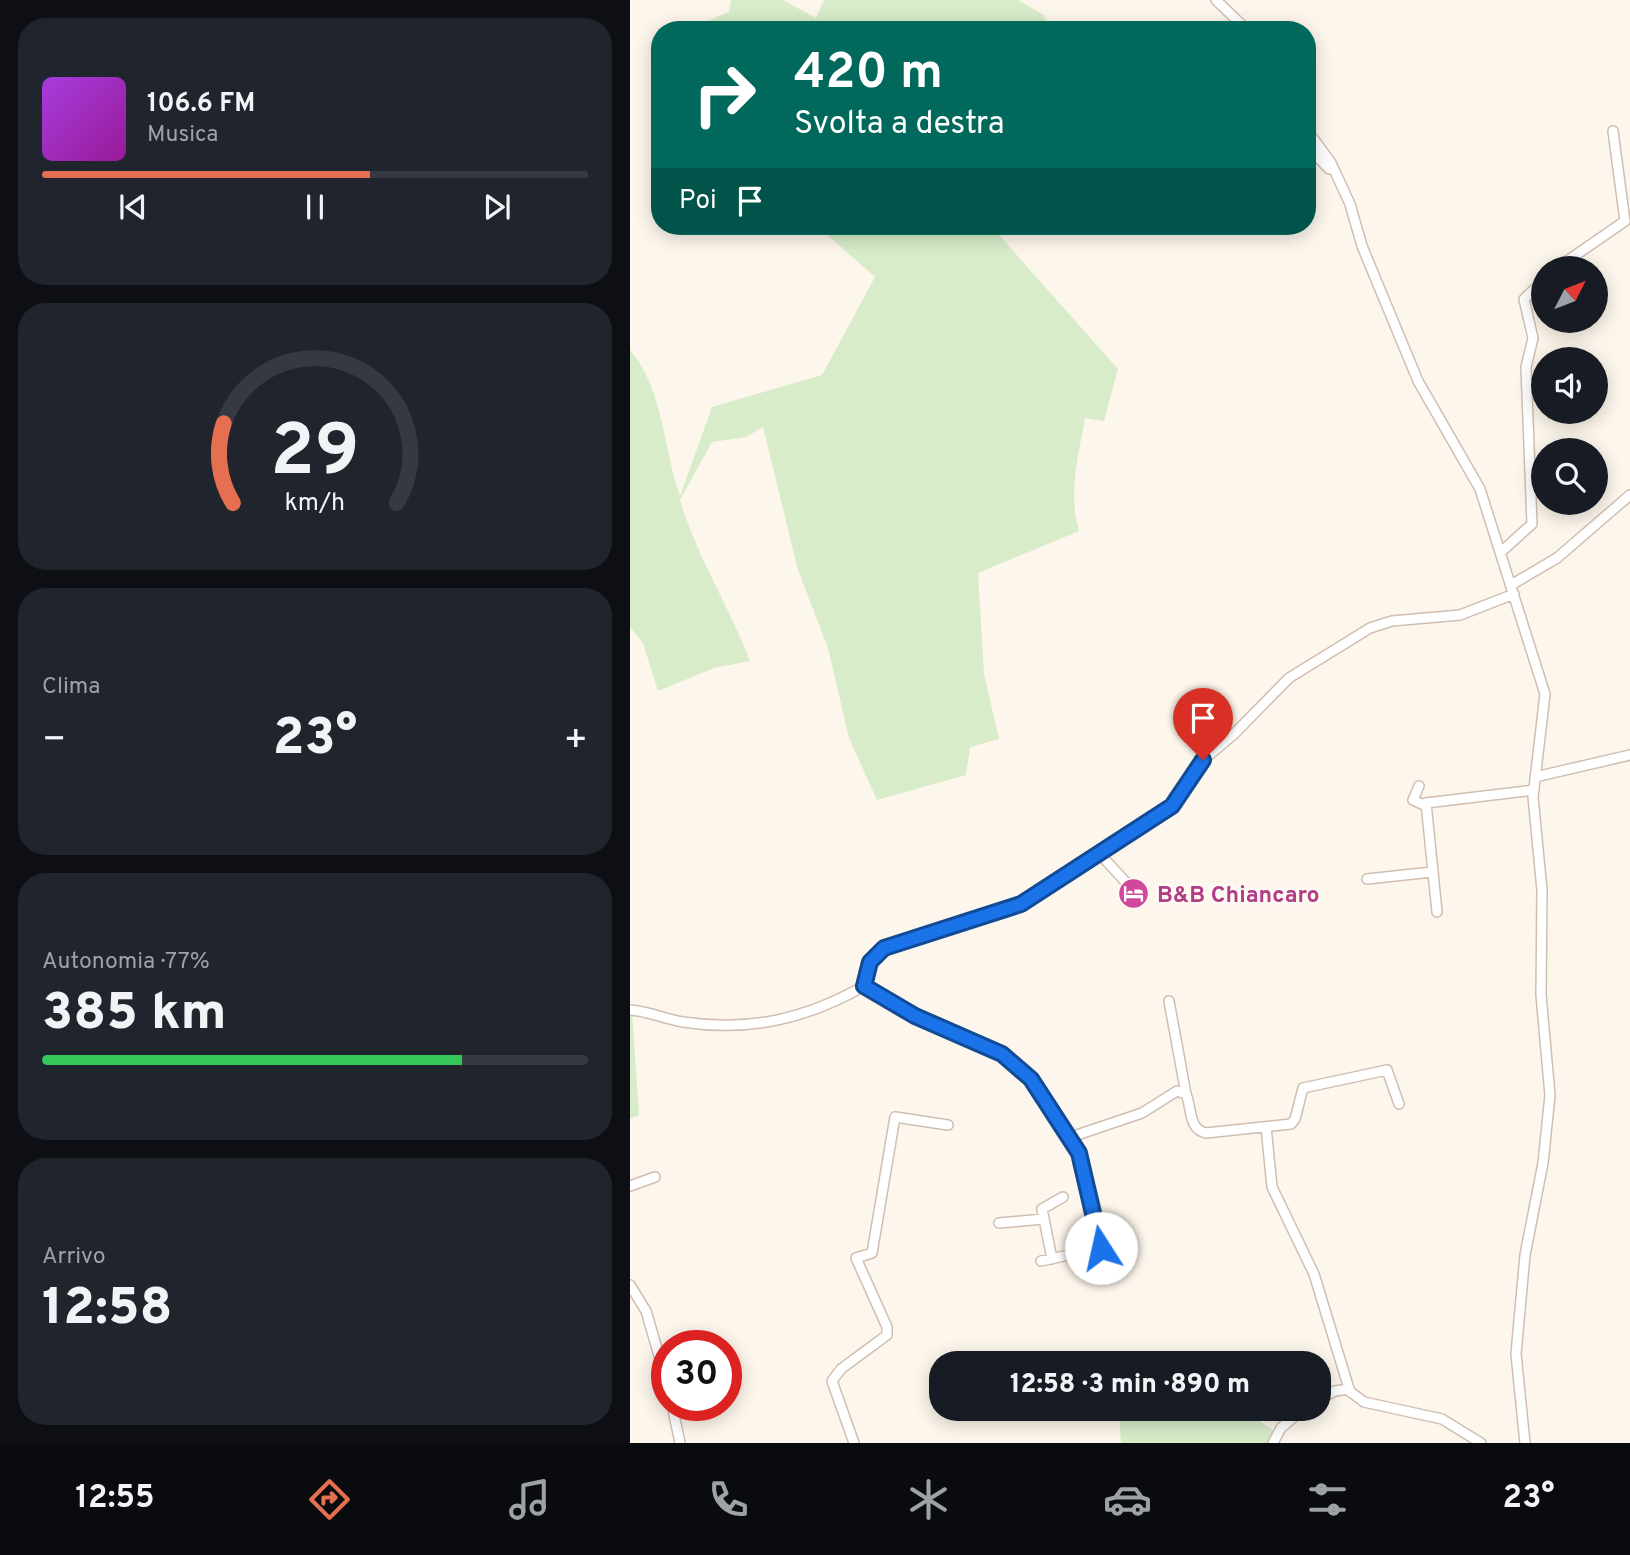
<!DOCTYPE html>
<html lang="it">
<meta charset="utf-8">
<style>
:root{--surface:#171b24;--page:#20242c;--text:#f1f3f6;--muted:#9ea1a6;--line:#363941;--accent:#e76f51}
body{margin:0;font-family:Overpass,sans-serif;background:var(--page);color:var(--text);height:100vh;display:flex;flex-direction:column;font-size:26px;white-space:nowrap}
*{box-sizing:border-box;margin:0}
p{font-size:23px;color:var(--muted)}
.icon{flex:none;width:38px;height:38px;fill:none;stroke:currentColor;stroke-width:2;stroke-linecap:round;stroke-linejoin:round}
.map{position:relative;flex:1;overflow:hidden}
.drawer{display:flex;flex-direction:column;gap:18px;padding:18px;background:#0d0f14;width:630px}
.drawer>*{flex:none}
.hud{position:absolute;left:21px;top:21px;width:665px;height:214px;border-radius:28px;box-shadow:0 4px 18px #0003;background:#00695c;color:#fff;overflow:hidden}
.needle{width:46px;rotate:48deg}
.fabs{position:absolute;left:901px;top:256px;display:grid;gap:14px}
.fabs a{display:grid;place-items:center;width:77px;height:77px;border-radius:50%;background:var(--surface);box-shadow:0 4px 18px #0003;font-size:35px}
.speed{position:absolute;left:21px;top:1330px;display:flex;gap:14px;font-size:35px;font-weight:700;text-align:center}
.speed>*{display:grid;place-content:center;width:91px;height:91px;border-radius:50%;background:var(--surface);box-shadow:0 4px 18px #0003;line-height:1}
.speed .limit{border:10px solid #d22;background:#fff;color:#111}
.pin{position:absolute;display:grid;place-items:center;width:60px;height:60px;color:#fff;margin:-72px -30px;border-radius:50% 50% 50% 0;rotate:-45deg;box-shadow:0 0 7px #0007}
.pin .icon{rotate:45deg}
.me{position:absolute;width:77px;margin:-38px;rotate:350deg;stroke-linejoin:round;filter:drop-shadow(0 0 5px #0008)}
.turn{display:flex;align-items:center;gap:24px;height:147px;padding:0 28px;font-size:32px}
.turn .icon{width:91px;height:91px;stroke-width:2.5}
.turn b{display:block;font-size:49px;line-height:60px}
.then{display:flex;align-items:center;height:66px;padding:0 28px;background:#0003;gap:14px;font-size:26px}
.big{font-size:52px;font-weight:800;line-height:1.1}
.drawer .tile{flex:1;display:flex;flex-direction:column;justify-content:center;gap:10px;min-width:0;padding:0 24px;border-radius:28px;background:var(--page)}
.drawer .dial{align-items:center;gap:0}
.dial svg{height:182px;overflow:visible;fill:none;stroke:var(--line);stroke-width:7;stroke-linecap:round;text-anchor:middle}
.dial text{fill:var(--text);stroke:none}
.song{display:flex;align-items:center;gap:21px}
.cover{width:84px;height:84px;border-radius:10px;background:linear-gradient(135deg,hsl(280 70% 55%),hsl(300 70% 35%))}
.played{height:7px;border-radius:4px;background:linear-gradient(90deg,var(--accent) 60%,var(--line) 60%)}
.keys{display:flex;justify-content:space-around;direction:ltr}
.heat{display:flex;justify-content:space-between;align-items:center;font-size:38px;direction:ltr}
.charge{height:10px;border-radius:5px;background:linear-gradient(90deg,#34c759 77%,var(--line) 0)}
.trip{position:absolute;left:299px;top:1351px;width:402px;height:70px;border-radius:28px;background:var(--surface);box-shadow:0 4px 18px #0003;font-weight:800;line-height:70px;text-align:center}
.dock{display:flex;height:112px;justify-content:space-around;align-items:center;background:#090b0e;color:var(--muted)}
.dock .icon{width:49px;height:49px}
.dock .selected{color:var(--accent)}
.dock b{font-size:32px;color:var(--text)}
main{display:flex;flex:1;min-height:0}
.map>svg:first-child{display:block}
.green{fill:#d8ecc9}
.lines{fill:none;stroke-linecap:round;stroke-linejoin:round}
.minor-casing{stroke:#d1beb0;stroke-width:12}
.minor{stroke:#fff;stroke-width:9}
.route-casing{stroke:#114b97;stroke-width:18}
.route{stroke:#1a73e8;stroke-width:12}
.labels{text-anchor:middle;stroke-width:6;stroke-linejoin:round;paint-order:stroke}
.hotel-label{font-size:23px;font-weight:bold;fill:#b23c85;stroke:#fffaf3;text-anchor:start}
</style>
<main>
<section class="drawer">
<div class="tile">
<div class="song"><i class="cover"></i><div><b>106.6 FM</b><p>Musica</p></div></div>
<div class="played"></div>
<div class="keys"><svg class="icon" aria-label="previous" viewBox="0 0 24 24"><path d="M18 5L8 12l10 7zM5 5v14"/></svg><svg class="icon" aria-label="pause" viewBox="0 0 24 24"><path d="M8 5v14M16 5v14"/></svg><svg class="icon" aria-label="next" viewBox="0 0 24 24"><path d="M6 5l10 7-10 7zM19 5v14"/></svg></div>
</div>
<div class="tile dial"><svg viewBox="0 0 100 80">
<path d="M14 69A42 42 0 1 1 86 69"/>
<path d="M14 69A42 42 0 0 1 10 34" stroke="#e76f51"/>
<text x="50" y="56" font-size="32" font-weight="700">29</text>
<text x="50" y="72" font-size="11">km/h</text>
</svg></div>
<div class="tile"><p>Clima</p>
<div class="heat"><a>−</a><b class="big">23°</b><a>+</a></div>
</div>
<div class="tile"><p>Autonomia · 77%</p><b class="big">385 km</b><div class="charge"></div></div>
<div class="tile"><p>Arrivo</p><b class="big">12:58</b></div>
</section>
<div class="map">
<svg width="1000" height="1443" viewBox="0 0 1000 1443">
<rect width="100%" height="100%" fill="#fdf6ec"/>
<path class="green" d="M101 0H153L186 18 194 0H388L414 15 418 30H69L78 21 99 12Z
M187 226H361L488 369 474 421 455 418C448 457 438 493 449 531L348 573 354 674 369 739 340 747 336 775 247 800 219 738 198 648 168 570 133 427 116 437 82 442 50 500C67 557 99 606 120 661L84 668 28 691 13 643 0 627V350C34 390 33 449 50 496L82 407 192 375 245 277Z
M2 1011 9 1115 0 1119V1012Z
M496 1409H612L644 1431 641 1443H491L489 1410Z"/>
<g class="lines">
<defs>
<path id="minor" d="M586 0 617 30
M677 130 701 163 720 204 732 246 788 381 850 489 915 694 903 797 912 890 911 995 920 1095 913 1163 895 1255 886 1354 895 1443
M677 146 699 169
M927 268 995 221 983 131
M871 552 902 524 896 367 903 338 894 299 914 280
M881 585 927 558 1000 495
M905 777 1000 755
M789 786 783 800 794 805
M469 853 503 890
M737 879 802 872
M807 912 796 803 904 790
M234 986C260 1002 286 1017 314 1029 333 1037 355 1043 372 1055 427 1089 469 1185 471 1248L411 1261
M539 1001 556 1094
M0 1010C18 1011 35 1019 53 1022 119 1032 176 1019 234 986L240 962 254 948 387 906 542 806 573 760 603 735 659 678 740 628 762 621 830 615 884 594
M636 1127 642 1187 684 1274 720 1392
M441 1137 512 1113 547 1091 556 1094C562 1108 558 1129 576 1133L661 1124 665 1119 673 1088 757 1070 769 1104
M0 1186 25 1177
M369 1223 413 1219
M422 1259 412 1209 433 1197
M0 1285 16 1311 37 1383
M690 1399 705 1391 717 1389 734 1402 812 1419 851 1443
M42 1405 50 1443
M224 1443 202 1381 211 1369 257 1335V1327L226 1258 242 1253 265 1117 318 1125
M643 1443 651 1428 673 1409"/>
</defs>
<use href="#minor" class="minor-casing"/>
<use href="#minor" class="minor"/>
</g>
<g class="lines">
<defs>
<path id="route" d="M471 1248 449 1153 401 1079 372 1054 285 1016 234 986 240 962 254 948 391 904 542 806 573 760"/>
</defs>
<use href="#route" class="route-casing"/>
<use href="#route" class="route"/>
</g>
<defs>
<symbol id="hotel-disc" viewBox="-11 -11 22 22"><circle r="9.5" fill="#d1479c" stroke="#fffaf3"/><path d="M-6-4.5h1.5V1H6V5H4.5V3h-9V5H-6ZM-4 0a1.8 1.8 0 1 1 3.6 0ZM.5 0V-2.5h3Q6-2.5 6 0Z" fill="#fff"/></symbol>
</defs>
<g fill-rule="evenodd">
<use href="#hotel-disc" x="486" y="876" width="35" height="35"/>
</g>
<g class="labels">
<g class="hotel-label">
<text x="527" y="902">B&amp;B Chiancaro</text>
</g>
</g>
</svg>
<div class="fabs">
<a><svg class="needle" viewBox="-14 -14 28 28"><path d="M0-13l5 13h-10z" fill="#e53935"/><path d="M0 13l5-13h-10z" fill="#9ea1a6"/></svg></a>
<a><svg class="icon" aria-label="sound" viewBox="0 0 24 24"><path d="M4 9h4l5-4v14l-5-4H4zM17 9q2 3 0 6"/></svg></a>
<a><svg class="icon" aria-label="search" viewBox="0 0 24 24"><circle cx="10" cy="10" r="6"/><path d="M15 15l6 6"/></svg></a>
</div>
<div class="speed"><div class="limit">30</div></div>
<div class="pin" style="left:573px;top:760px;background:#d93025"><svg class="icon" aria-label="arrive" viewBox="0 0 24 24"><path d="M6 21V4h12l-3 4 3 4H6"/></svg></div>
<svg class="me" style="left:471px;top:1248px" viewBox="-20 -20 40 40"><circle r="19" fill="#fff"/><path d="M0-13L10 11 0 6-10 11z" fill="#1a73e8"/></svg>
<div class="trip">12:58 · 3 min · 890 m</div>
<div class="hud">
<div class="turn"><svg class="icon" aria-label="right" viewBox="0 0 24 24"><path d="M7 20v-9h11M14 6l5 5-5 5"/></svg><div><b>420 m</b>Svolta a destra</div></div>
<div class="then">Poi<svg class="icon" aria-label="arrive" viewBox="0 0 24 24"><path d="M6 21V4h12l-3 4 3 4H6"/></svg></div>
</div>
</div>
</main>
<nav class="dock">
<b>12:55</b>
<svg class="icon selected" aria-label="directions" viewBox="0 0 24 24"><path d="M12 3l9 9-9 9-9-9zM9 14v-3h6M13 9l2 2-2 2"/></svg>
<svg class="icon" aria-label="music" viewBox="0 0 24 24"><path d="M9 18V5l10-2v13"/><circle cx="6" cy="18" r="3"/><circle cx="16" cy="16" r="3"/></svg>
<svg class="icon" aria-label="phone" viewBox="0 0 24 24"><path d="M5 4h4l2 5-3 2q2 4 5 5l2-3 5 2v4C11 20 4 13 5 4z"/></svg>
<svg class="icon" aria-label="climate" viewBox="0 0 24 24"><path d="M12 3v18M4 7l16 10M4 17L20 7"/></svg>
<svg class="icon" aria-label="car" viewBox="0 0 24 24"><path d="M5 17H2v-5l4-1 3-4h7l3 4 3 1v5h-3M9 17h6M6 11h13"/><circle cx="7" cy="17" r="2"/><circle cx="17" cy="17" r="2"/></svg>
<svg class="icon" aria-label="filters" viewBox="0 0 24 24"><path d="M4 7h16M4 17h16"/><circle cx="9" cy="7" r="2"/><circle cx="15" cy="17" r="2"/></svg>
<b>23°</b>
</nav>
